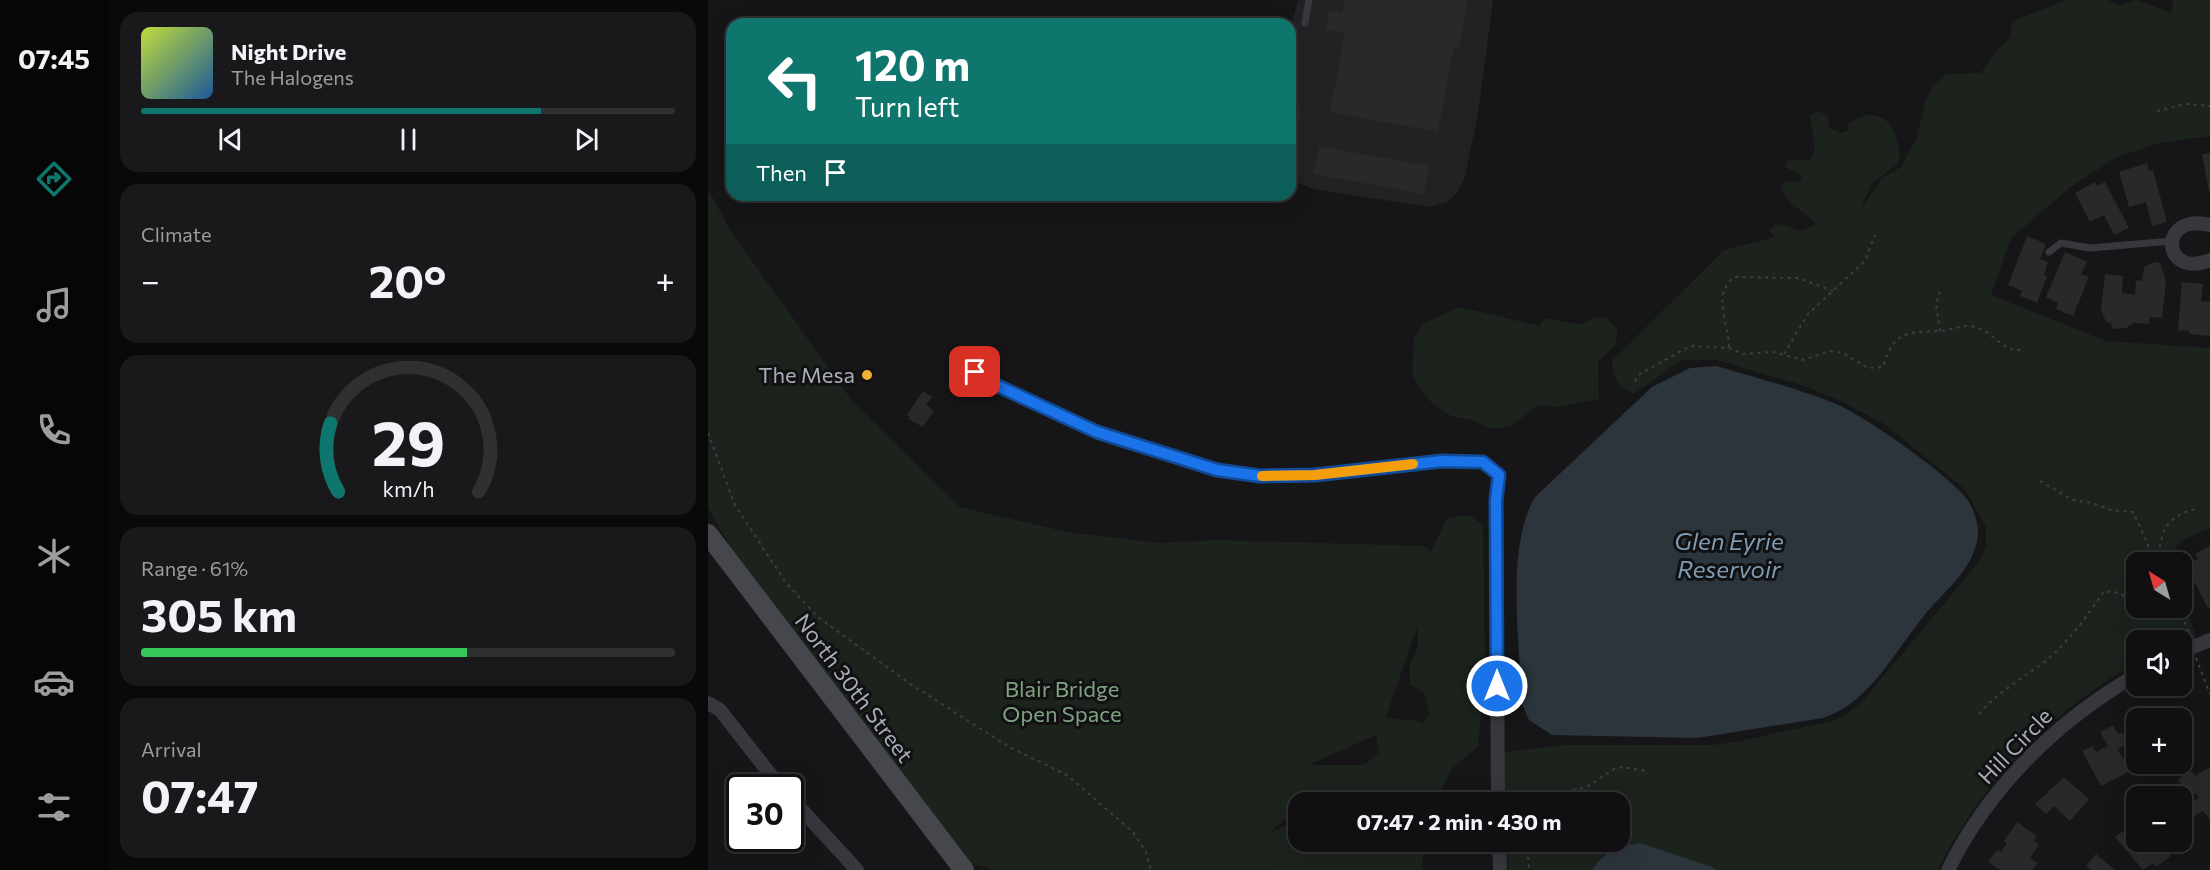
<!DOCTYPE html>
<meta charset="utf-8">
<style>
:root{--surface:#101012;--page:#19191b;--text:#f1f3f6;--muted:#9c9d9f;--line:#303032;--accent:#0f766e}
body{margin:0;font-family:Commissioner,sans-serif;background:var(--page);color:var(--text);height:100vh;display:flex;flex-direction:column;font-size:22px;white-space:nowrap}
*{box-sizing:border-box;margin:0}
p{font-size:20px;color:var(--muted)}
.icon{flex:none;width:33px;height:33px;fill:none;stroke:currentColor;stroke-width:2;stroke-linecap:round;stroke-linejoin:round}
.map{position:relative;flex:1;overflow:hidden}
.side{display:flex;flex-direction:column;gap:12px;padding:12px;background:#09090a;width:600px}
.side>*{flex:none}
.top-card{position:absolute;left:18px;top:18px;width:570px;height:183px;border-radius:18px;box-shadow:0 6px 24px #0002,0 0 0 2px var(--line);background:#0f766e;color:#fff;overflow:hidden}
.needle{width:39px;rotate:323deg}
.fabs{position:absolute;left:1418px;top:552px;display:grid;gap:12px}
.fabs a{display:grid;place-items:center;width:66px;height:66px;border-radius:12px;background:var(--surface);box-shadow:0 6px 24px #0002,0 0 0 2px var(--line);font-size:30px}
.speed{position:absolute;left:18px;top:774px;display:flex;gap:12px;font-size:30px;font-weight:700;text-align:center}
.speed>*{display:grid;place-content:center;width:78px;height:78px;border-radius:50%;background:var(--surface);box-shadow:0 6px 24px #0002,0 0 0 2px var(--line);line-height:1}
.speed .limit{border:3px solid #111;border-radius:9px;background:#fff;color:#111}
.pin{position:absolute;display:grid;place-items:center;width:51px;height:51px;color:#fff;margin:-26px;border-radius:12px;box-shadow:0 3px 9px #0006}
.me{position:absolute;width:66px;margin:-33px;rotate:0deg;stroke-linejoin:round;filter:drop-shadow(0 0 4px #0008)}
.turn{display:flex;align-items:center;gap:21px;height:126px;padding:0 30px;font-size:27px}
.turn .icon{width:78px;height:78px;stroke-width:2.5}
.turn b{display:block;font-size:42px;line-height:51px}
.then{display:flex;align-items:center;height:57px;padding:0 30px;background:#0003;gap:12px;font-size:22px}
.big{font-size:45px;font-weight:700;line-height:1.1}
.side .tile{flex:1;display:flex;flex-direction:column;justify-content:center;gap:9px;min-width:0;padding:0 21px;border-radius:18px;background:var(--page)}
.side .dial{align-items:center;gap:0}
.dial svg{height:156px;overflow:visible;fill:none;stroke:var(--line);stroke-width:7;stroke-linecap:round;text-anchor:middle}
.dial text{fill:var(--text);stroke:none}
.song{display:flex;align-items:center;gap:18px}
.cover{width:72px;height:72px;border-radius:9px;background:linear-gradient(135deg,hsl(70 70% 55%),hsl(210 70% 35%))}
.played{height:6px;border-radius:3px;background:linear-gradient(90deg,var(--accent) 75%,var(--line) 75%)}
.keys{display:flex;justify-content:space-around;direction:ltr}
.heat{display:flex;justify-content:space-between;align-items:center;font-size:33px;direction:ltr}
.charge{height:9px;border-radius:4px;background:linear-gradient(90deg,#34c759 61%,var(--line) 0)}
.trip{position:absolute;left:580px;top:792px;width:342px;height:60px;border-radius:18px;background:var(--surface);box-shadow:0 6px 24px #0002,0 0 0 2px var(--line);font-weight:700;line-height:60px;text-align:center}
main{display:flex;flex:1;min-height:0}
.tab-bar{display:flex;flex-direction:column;width:108px;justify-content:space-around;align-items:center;background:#060607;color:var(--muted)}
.tab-bar .icon{width:42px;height:42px}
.tab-bar .on{color:var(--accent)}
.tab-bar b{font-size:27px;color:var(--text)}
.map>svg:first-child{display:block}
.built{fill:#222225}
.green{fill:#1c231d;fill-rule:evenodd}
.water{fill:#2c353c}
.building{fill:#29292c}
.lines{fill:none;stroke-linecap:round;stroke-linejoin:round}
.path{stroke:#3d3f44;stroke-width:2;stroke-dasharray:3 4.5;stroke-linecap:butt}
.service{stroke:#37383d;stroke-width:7}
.minor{stroke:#37383d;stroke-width:14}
.secondary{stroke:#45474d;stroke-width:20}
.route-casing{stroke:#114b97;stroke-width:15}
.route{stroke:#1a73e8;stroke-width:10}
.slow{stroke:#f59e0b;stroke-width:10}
.poi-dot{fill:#f2b134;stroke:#111113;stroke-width:2}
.labels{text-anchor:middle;stroke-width:6;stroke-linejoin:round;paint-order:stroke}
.poi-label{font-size:22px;fill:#a8adb8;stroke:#111113;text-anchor:end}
.street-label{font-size:22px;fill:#a8adb8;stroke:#111113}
.park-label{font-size:22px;fill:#7fa381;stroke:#111113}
.water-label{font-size:24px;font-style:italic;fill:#7f9bb3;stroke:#111113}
</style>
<main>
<nav class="tab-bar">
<b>07:45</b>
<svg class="icon on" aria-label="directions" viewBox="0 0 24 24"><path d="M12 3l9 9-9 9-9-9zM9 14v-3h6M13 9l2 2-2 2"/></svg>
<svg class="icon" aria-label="music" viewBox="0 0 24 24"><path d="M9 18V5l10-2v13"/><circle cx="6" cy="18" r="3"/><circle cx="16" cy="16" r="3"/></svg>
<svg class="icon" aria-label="phone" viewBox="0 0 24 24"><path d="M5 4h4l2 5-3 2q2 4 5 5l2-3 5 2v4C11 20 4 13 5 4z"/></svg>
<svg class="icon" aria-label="climate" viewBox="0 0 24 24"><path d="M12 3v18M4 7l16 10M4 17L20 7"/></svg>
<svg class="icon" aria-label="car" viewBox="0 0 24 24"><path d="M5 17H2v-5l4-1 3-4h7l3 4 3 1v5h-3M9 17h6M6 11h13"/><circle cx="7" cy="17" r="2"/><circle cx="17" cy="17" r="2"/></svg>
<svg class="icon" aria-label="filters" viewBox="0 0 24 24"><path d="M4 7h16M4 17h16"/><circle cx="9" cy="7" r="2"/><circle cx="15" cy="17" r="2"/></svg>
</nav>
<section class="side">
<div class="tile">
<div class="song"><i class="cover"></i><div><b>Night Drive</b><p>The Halogens</p></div></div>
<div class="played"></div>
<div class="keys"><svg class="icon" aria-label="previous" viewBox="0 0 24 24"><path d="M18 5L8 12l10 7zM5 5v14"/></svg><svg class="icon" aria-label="pause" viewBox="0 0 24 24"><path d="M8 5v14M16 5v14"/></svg><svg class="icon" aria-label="next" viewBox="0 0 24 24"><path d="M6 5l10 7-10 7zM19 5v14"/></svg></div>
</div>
<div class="tile"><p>Climate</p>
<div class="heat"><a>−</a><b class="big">20°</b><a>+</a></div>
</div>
<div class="tile dial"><svg viewBox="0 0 100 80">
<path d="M14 69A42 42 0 1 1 86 69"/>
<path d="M14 69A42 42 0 0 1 10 34" stroke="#0f766e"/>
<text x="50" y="56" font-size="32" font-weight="700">29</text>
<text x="50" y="72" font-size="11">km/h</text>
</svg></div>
<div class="tile"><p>Range · 61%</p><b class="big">305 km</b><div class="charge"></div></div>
<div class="tile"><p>Arrival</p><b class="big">07:47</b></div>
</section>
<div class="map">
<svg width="1502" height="870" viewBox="0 0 1502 870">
<rect width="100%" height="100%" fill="#161618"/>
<path class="built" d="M590 0H785L770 113 757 177 749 193 739 202 721 207 605 189 591 183 582 174V30Z"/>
<path class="green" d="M1359 0H1399L1413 5 1428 0 1464 13 1465 0H1502V136L1451 143 1409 157 1365 185 1303 238 1283 295 1398 341 1502 348V529C1482 536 1466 539 1463 562H1428V608H1473V594L1488 636 1473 643V640H1428V663C1344 711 1272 783 1230 870H800L798 842H912V802H796V752L858 745H1004L1027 742 1124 721 1137 715 1154 702 1271 562 1278 547V527L1256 488 1176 424 1135 402 1097 386 1008 360H973L926 394C909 385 906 381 904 361L1016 250 1067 237 1061 230 1068 224 1080 226 1089 231 1107 226 1106 221 1084 204 1073 191 1076 181 1091 182 1094 176 1077 167 1078 161 1092 159 1102 161 1107 149 1102 116 1111 111 1120 117 1121 128 1133 133 1140 131V124C1173 99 1195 130 1191 163L1163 184 1152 211 1174 178 1193 167 1208 139 1216 106 1223 88 1238 74 1273 73 1291 48 1301 39 1304 25 1310 19Z
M0 189 24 233 145 402 252 507 359 532 451 543 507 540 716 546 723 552 739 518 761 515 775 525 777 667 770 747 744 768 727 802H621L624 799 591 802V808L560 834 591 819V842H652L654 851 659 842H716L714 870H286L261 863 24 550 0 507ZM710 624V647L702 663V684L716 693 721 713 715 723C702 717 692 722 678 717ZM668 735 671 752 657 765H601Z
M752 307 831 326 837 318 874 325 884 318 898 317 910 331 907 346 890 361 891 399 852 407 830 405 802 427 782 428 764 420 743 416 724 403 711 388 704 372 706 338 714 324Z"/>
<path class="water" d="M1009 366C1048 378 1088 388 1126 403 1154 414 1246 478 1261 502 1267 512 1272 528 1269 541 1263 572 1234 593 1215 617 1186 653 1161 703 1115 718L989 738 844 735 821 720 814 704C812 644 797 548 827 497L944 387 982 368Z
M932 843 1004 867 1008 870H884C895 852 913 846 932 843Z"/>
<path class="building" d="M637 0H760L751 48 746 47 730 132 622 112 637 33 618 29 621 11 634 13Z
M588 90 594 118 582 121V92Z
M611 146 721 166 716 194 605 174Z
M1502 153V192H1501L1494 154Z
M1439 163 1441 171 1445 170 1459 222 1444 226 1438 202 1421 207 1411 172Z
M1387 182 1389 186 1397 182 1421 228 1406 235 1396 215 1382 222 1367 193Z
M1319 236 1338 244 1332 259 1340 262 1336 275 1339 276 1329 303 1312 296 1314 291 1300 285Z
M1357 252 1379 262 1373 274 1381 277 1365 316 1348 309 1350 303 1338 297Z
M1447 262 1452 263 1458 281 1454 318 1442 317 1441 324 1426 323 1418 328 1405 329 1403 323 1398 322 1393 310 1397 274 1415 276 1414 293 1427 295 1428 280 1434 281 1436 267Z
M1474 282 1495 284 1493 301 1502 302V336L1481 334V331L1470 330Z
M215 391 224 397 218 405 226 411 215 427 200 419 202 417 199 415Z
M1502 546V607L1500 608 1478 566 1490 559 1487 554Z
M1436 608H1455L1448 615 1445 612 1443 615Z
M1405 725 1410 734 1414 732 1420 743 1410 749 1422 771 1393 786 1374 751 1385 746 1388 752 1400 746 1392 732Z
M1502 767V819L1495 811 1481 819 1474 808 1491 798 1488 793 1481 797 1470 779 1484 771 1487 776Z
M1356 777 1381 799 1362 821 1346 806 1338 814 1327 804Z
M1309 822 1329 836 1326 841 1331 845 1322 858 1329 863 1324 870H1292L1280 862 1289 850 1293 852 1299 843 1296 841Z
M1428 822V842H1468L1458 849 1463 856 1448 867 1445 863 1435 870 1407 837Z
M1388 854 1407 870H1383L1378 866Z"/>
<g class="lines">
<path class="path" d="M1449 111 1477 104 1502 106
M1232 331 1228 304 1233 288
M1021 347C1021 324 1003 292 1027 277L1090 278 1125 291
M1076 354 1100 314 1157 261 1167 235
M927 381 930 375 982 346 1021 348 1035 354 1065 352 1095 360 1122 351 1135 353 1160 368 1175 367C1188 324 1204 335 1239 330 1251 328 1257 323 1270 328 1287 334 1294 351 1313 350
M0 433 27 505 78 583 110 617 201 683 273 729 301 747 359 775 425 832 438 852 443 870
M1332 481 1365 500 1384 503 1403 510 1425 512 1440 544 1442 562
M1449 562C1455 529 1455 518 1490 508
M1429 608 1441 619 1448 618 1460 608
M1471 608 1482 635
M1488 658 1502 694
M1271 714C1290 691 1317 678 1340 659 1362 640 1380 615 1396 591L1412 593 1428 607
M838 802 853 792 877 788 906 769 915 767 938 771
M819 842 821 870"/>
<path class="service" d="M597 23 601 0
M1341 252 1353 243 1382 248 1464 241"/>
<path class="minor" d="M1502 225C1449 212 1454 280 1502 260
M267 372 290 386 389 432 509 470 552 476 607 475 734 461 775 462 791 475 788 500 790 802
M1473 652 1502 640
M0 703 12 710 73 788
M82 797 149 870
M791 842 792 870
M1240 870C1281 787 1349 721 1428 675"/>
<path class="secondary" d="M0 534 256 870"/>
</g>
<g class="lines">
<defs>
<path id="route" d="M267 372 290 386 389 432 509 470 552 476 607 475 734 461 775 462 791 475 788 500 789 686"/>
</defs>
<use href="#route" class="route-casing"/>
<use href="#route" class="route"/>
<path class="slow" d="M554 476 607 475 705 464"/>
</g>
<circle class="poi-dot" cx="159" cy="375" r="6"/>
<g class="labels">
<g class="poi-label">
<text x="147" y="383">The Mesa</text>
</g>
<g class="street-label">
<text transform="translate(146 688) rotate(53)" y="8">North 30th Street</text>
<text transform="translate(1307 746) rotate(-46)" y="8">Hill Circle</text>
</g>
<g class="park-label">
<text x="354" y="697">Blair Bridge<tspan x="354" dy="25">Open Space</tspan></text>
</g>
<g class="water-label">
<text x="1021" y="550">Glen Eyrie<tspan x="1021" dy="28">Reservoir</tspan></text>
</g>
</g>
</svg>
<div class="fabs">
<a><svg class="needle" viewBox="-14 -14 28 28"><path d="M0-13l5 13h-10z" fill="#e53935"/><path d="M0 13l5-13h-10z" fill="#9c9d9f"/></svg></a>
<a><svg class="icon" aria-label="sound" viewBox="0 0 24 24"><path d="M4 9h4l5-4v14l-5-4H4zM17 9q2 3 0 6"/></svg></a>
<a>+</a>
<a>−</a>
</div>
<div class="speed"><div class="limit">30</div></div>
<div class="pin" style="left:267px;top:372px;background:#d93025"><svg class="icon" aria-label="arrive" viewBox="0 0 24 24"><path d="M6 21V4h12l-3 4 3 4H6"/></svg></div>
<svg class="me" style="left:789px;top:686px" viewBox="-20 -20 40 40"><circle r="17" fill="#1a73e8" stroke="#fff" stroke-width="3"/><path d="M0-11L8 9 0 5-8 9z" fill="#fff"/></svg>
<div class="trip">07:47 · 2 min · 430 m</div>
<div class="top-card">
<div class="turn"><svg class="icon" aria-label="left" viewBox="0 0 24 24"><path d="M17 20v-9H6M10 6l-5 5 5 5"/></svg><div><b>120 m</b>Turn left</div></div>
<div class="then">Then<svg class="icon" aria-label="arrive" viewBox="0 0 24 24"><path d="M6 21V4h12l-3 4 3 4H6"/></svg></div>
</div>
</div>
</main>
